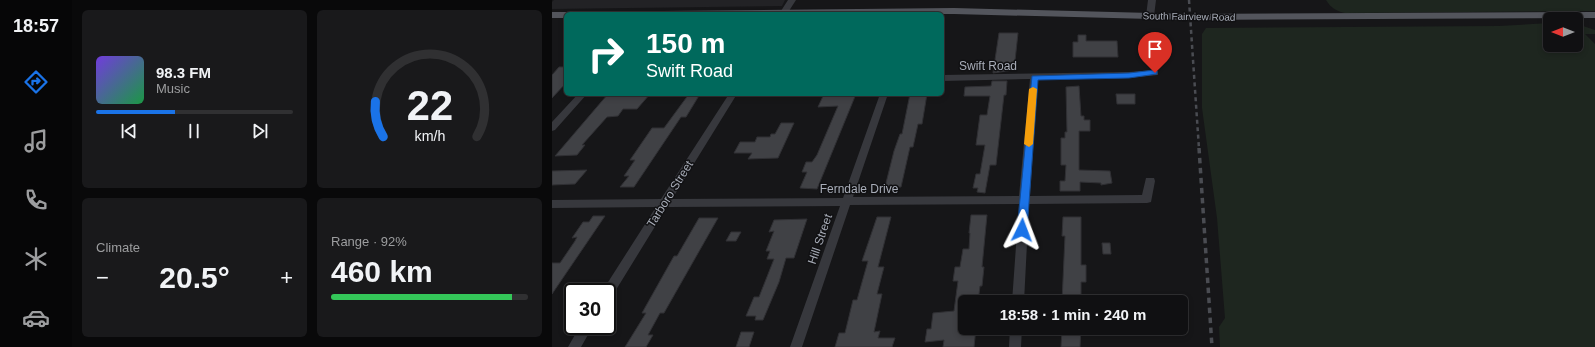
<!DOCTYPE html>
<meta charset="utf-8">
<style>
:root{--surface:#101012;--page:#19191b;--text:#f1f3f6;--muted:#9c9d9f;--line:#303032;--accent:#1a73e8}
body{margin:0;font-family:Helvetica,sans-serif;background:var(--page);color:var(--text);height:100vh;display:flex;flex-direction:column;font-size:15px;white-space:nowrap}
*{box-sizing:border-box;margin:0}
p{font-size:13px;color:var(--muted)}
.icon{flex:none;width:22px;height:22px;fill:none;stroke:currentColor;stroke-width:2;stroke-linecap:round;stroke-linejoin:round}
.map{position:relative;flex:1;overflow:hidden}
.details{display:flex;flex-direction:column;gap:10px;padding:10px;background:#09090a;width:480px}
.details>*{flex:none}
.top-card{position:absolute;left:12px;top:12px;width:380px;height:84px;border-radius:6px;box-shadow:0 2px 6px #0003,0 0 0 1px var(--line);background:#00695c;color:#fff;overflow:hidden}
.needle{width:26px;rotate:270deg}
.tools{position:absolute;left:991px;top:12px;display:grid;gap:8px}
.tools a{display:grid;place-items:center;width:40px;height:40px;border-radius:6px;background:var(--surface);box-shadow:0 2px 6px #0003,0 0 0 1px var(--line);font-size:20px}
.speed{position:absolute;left:12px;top:283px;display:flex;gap:8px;font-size:20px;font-weight:700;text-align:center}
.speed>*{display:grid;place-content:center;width:52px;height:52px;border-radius:50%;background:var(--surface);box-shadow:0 2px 6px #0003,0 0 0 1px var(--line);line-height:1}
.speed .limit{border:2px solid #111;border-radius:6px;background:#fff;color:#111}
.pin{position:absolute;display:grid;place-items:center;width:34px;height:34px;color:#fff;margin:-41px -17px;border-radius:50% 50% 50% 0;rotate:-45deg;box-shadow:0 0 4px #0007}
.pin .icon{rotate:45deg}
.me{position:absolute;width:44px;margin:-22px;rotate:3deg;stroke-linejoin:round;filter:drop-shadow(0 0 3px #0008)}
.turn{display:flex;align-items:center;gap:14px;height:84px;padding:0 16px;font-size:18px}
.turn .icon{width:52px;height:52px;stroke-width:2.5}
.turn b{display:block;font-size:28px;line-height:34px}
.big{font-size:30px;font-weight:700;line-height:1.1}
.details .tile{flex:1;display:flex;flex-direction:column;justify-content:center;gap:6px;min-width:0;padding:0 14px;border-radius:6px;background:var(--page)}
.details .dial{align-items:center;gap:0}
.dial svg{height:104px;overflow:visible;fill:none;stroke:var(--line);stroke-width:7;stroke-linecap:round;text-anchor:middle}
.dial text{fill:var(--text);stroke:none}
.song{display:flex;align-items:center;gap:12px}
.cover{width:48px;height:48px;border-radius:6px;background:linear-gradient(135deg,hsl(260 70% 55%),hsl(140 70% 35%))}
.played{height:4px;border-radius:2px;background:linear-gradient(90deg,var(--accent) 40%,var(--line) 40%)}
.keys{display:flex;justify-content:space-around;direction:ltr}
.heat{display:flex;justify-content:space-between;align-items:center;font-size:22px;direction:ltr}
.charge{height:6px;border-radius:3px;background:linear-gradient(90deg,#34c759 92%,var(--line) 0)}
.details .tiles{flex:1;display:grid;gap:10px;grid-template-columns:repeat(2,1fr)}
.trip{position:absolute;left:406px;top:295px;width:230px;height:40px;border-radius:6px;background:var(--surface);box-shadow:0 2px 6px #0003,0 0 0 1px var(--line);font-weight:700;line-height:40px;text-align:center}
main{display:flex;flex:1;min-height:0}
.tab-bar{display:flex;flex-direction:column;width:72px;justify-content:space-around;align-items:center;background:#060607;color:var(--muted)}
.tab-bar .icon{width:28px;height:28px}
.tab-bar .current{color:var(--accent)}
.tab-bar b{font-size:18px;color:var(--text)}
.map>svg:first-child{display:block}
.built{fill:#222225}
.green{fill:#1e261f}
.building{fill:#404145;stroke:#303034}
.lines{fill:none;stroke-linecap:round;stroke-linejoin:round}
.minor{fill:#37383d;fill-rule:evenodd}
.major{fill:#53555c;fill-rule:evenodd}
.rail-far1{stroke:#4a4c52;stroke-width:2.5;stroke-dasharray:4 3.5;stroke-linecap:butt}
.rail{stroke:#4a4c52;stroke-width:3.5;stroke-dasharray:5.5 4.5;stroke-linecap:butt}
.route{fill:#1a73e8;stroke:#114b97}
.slow{fill:#f59e0b}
.labels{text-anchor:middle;stroke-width:3;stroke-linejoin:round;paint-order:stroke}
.far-street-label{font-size:10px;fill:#a8adb8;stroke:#111113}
.street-label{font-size:12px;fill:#a8adb8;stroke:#111113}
</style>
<main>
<nav class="tab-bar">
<b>18:57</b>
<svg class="icon current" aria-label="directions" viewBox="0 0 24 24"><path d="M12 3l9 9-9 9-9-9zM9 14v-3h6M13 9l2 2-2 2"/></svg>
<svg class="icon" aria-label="music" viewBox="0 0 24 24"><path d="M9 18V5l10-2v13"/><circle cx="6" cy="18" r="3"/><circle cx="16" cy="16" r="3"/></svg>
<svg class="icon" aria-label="phone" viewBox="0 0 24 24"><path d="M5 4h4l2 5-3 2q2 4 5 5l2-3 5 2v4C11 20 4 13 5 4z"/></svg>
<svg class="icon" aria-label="climate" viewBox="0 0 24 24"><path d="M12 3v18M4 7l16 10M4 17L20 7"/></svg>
<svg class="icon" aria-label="car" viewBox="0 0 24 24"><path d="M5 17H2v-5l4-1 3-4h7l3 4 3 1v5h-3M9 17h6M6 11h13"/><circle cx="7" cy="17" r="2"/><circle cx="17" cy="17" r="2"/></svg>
</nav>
<section class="details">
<div class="tiles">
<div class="tile">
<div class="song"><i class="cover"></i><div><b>98.3 FM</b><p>Music</p></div></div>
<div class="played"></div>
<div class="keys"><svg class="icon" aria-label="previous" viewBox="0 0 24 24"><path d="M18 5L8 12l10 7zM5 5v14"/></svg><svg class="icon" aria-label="pause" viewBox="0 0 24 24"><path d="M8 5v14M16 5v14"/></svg><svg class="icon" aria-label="next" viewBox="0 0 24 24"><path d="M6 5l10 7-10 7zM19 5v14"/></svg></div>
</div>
<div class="tile dial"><svg viewBox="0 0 100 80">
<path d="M14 69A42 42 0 1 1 86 69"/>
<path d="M14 69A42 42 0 0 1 8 42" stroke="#1a73e8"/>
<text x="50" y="56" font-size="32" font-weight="700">22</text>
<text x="50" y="72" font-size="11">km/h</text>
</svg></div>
<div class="tile"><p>Climate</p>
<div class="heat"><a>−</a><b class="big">20.5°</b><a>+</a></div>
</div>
<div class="tile"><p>Range · 92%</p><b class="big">460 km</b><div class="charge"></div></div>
</div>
</section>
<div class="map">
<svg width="1043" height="347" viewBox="0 0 1043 347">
<rect width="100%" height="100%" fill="#161618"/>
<path class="built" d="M2 0H233L230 6 0 9V2Z"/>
<path class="green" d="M774 0H1043V11L793 13C784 11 779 8 774 0Z
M998 23V45H1024V27L1030 29 1028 25 1043 30V34H1033L1043 44V347H668L667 327 673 318 665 218 650 108V34L654 28 947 26Z"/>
<path class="building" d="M447 33H466L462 70 441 73Z
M526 35H534V41H565L566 57H521V42H526Z
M7 67H14V83L0 98V75Z
M440 81H455L454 95H452L444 165H438L433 193 425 192 426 188H421L424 174H428L433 145H424L428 115H435L438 96H412L413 87 439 86Z
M527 86 529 116H532V120H538V131H527V170L558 171 560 183 549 185V183L528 182V191H508V181H513L514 165H509V138H513V132H515L514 87Z
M56 94H98L85 109H71L66 116 55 117 30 145H33L25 155 3 156Z
M137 94H148L134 117H129L82 187H68L77 176H72L83 160H78L100 128H112Z
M272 94H304L265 189 248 188 255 172H250L254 162H260L265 155 286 106 266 107Z
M358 94H375L370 124H366L361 147H358L349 187H333L342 151 348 134H350Z
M564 94H583V104H565Z
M229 123H242L226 158 196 159 200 153H182L188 142H203L205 137H218L219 134H223Z
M35 170 23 184 0 185V171Z
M419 215H435L430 267H432L430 286H428L426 302H413V328H424L422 347H391L392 340 373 342 375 329H379L381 313 402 311 406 281H401L403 267H408L411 249H417L418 233H417Z
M41 216H53L0 294V263H8L23 241 25 237 20 238 31 222H37Z
M325 217H339L326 267H332L325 294H330L322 332 328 331 326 338H343L340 347H283L287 333H293L301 300H305L316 261H310Z
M511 217H529V265H534V282H529V302H510L513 236H510Z
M147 218H166L112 313H108L96 335H101L94 347H73L94 313H90L122 256H125Z
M255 219 242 258H234L227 282 211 320H203L204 316H194L202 297H207L222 259H215L218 251H214L222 231 217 232 222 220Z
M179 232H189L184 241H174Z
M550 243H558L559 254H551Z
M510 328H529L528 347H509Z
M189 332H202L197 347H184Z"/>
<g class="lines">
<path class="minor" d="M236 0H244L235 14H227Z
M596 0H604L602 16 598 18 594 16Z
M603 70 606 71V75L577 78 486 79 478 196 590 195 594 178H602L603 181 599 202 595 203 477 204 472 302H460L467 204 298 205 250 347H238L288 206 115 207 59 298 55 299V292H50L51 290 104 207 0 208V200L109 199 177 94H185L120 199 291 198 328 94H336L301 197 467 196 478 79 390 81V75L577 72Z
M26 94H35L3 130 0 131V122Z
M28 326H41L29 347H16Z
M458 328H470L469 347H457Z"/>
<path class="major" d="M402 8 638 14 1043 12V18L638 20 402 14H106L111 11Z
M0 12H14L18 14H14V18H0Z"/>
<path class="rail-far1" d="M637 0 647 149"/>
<path class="rail" d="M647 148 660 347"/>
</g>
<path class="route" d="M603 70 605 71V74L577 78 486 80 475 230 470 234 466 233 465 230 480 76 577 73Z"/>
<path class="slow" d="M481 87 485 89 481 144 477 147 472 144 477 89Z"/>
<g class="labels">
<g class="far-street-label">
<text transform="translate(637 16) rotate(1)" y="4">South Fairview Road</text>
</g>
<g class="street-label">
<text x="436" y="70">Swift Road</text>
<text x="307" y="193">Ferndale Drive</text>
<text transform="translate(118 194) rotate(-58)" y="4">Tarboro Street</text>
<text transform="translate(268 239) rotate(-71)" y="4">Hill Street</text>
</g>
</g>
</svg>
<div class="tools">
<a><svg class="needle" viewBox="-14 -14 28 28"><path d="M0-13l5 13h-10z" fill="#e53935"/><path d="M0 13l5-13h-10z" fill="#9c9d9f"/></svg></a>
</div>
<div class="speed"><div class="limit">30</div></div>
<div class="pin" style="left:603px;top:73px;background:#d93025"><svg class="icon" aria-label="arrive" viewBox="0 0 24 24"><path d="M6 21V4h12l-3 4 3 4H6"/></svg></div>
<svg class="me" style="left:470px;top:230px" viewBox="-20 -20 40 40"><path d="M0-17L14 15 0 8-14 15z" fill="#1a73e8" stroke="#fff" stroke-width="4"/></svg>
<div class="trip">18:58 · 1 min · 240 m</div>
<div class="top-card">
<div class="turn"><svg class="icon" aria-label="right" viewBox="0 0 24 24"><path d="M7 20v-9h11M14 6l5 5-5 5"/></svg><div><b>150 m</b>Swift Road</div></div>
</div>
</div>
</main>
